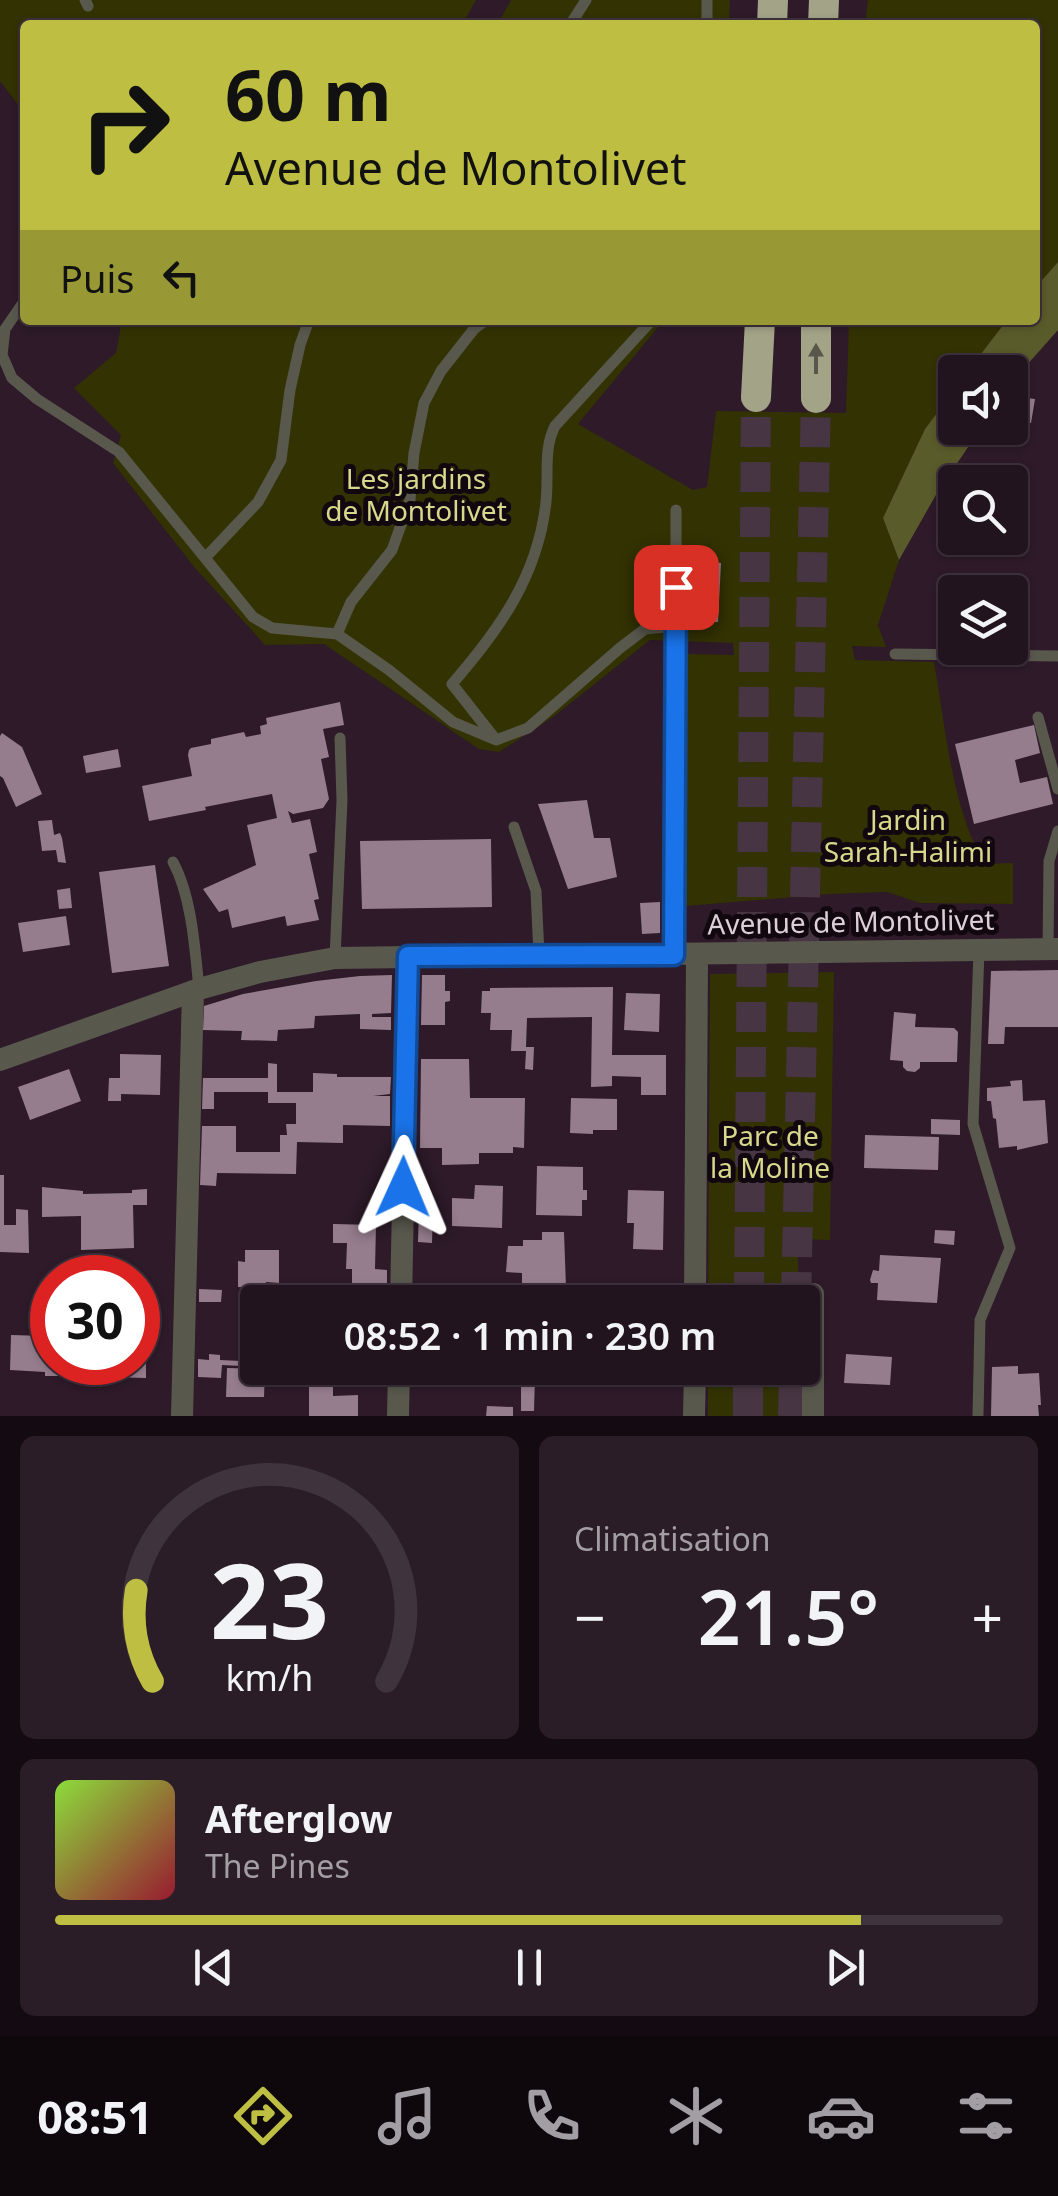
<!DOCTYPE html>
<html lang="fr">
<meta charset="utf-8">
<style>
:root{--surface:#22141f;--page:#2a1d28;--text:#f1f3f6;--muted:#a29ea4;--line:#3f333d;--accent:#bebf42}
body{margin:0;font-family:"Noto Sans",sans-serif;background:var(--page);color:var(--text);height:100vh;display:flex;flex-direction:column;font-size:38px;white-space:nowrap}
*{box-sizing:border-box;margin:0}
p{font-size:32px;color:var(--muted)}
.icon{flex:none;width:55px;height:55px;fill:none;stroke:currentColor;stroke-width:2;stroke-linecap:round;stroke-linejoin:round}
.map{position:relative;height:1416px;overflow:hidden}
.side{display:flex;flex-direction:column;gap:20px;padding:20px;background:#130b11;flex:1}
.side>*{flex:none}
.banner{position:absolute;left:20px;top:20px;width:1020px;height:305px;border-radius:10px;box-shadow:0 2px 8px #0004,0 0 0 2px var(--line);background:#bebf42;color:#111;overflow:hidden}
.buttons{position:absolute;left:938px;top:355px;display:grid;gap:20px}
.buttons a{display:grid;place-items:center;width:90px;height:90px;border-radius:10px;background:var(--surface);box-shadow:0 2px 8px #0004,0 0 0 2px var(--line);font-size:50px}
.speed{position:absolute;left:30px;top:1255px;display:flex;gap:20px;font-size:50px;font-weight:700;text-align:center}
.speed>*{display:grid;place-content:center;width:130px;height:130px;border-radius:50%;background:var(--surface);box-shadow:0 2px 8px #0004,0 0 0 2px var(--line);line-height:1}
.speed .limit{border:15px solid #d22;background:#fff;color:#111}
.pin{position:absolute;display:grid;place-items:center;width:85px;height:85px;color:#fff;margin:-42px;border-radius:20px;box-shadow:0 5px 15px #0006}
.me{position:absolute;width:110px;margin:-55px;rotate:1deg;stroke-linejoin:round;filter:drop-shadow(0 0 8px #0008)}
.turn{display:flex;align-items:center;gap:35px;height:210px;padding:0 40px;font-size:45px}
.turn .icon{width:130px;height:130px;stroke-width:2.5}
.turn b{display:block;font-size:70px;line-height:85px}
.then{display:flex;align-items:center;height:95px;padding:0 40px;background:#0003;gap:20px;font-size:38px}
.big{font-size:75px;font-weight:600;line-height:1.1}
.side .card{flex:1;display:flex;flex-direction:column;justify-content:center;gap:15px;min-width:0;padding:0 35px;border-radius:15px;background:var(--page)}
.side .dial{align-items:center;gap:0}
.dial svg{height:260px;overflow:visible;fill:none;stroke:var(--line);stroke-width:7;stroke-linecap:round;text-anchor:middle}
.dial text{fill:var(--text);stroke:none}
.song{display:flex;align-items:center;gap:30px}
.cover{width:120px;height:120px;border-radius:15px;background:linear-gradient(135deg,hsl(90 70% 55%),hsl(350 70% 35%))}
.played{height:10px;border-radius:5px;background:linear-gradient(90deg,var(--accent) 85%,var(--line) 85%)}
.keys{display:flex;justify-content:space-around;direction:ltr}
.heat{display:flex;justify-content:space-between;align-items:center;font-size:55px;direction:ltr}
.side .tiles{flex:1;display:grid;gap:20px;grid-template-columns:1fr 1fr}
.card:last-child{grid-column:span 2}
.trip{position:absolute;left:240px;top:1285px;width:580px;height:100px;border-radius:10px;background:var(--surface);box-shadow:0 2px 8px #0004,0 0 0 2px var(--line);font-weight:600;line-height:100px;text-align:center}
.tabs{display:flex;height:160px;justify-content:space-around;align-items:center;background:#0e080c;color:var(--muted)}
.tabs .icon{width:70px;height:70px}
.tabs .current{color:var(--accent)}
.tabs b{font-size:45px;color:var(--text)}
.map>svg:first-child{display:block}
.green{fill:#323203}
.forest{fill:#5a5b2b}
.building{fill:#967d8e}
.lines{fill:none;stroke-linecap:round;stroke-linejoin:round}
.motorway-tunnel{stroke:#483543;stroke-width:30;stroke-dasharray:30 15;stroke-linecap:butt}
.service{stroke:#58584d;stroke-width:11}
.minor{stroke:#58584d;stroke-width:22}
.motorway{stroke:#a2a387;stroke-width:30}
.oneway{fill:#5a564b}
.route-casing{stroke:#114b97;stroke-width:25}
.route{stroke:#1a73e8;stroke-width:18}
.labels{text-anchor:middle;stroke-width:10;stroke-linejoin:round;paint-order:stroke}
.park-label{font-size:28px;fill:#d6d88b;stroke:#11080f}
.street-label{font-size:28px;fill:#ddcfd8;stroke:#11080f}
</style>
<div class="map">
<svg width="1058" height="1416" viewBox="0 0 1058 1416">
<rect width="100%" height="100%" fill="#2e1a29"/>
<path class="green" d="M0 0H476L462 25H25V114L0 81Z
M511 0H730L729 25H497Z
M868 0H1058V262L1035 288V25H865Z
M122 320H664L578 424 693 490 707 487 716 411 846 413 849 320H1007L967 372H955V389L925 429 883 518 899 560 878 625 886 647 852 646 855 660 934 662C946 728 951 804 984 864L1013 863V904L920 903 887 892 830 894 686 906V654L734 655 733 643 650 640 553 717 499 752 479 749 324 644 265 645 195 568 113 463 121 435 74 388 116 353Z
M834 972 830 1240 798 1239V1302H708L710 974Z
M708 1368H799V1416H708Z"/>
<path class="forest" d="M1058 262V330L1010 384V372H967L1007 320H1035V288Z
M955 389V428H981L937 493 899 560 883 518 925 429Z"/>
<path class="building" d="M1010 396 1035 399 1031 423 1010 419Z
M948 496H955V537H948Z
M691 561 721 563 718 622 688 621Z
M340 702 344 725 323 729 329 757 321 759 329 799 323 808 293 814 288 811 292 823 310 819 317 852 309 854 319 899 314 900 319 920 287 926 285 916 232 928 228 909 219 912 203 889 256 865 247 825 277 818 272 794 205 807 206 810 149 821 142 786 192 776 188 755 189 750 191 748 211 744V739L244 732 246 737 261 734 260 726 267 724 266 718Z
M1034 725 1040 753 1015 760 1020 783 1047 777 1053 804 974 824 955 744Z
M2 733 22 747 42 794 16 807 3 778 0 776V736Z
M118 749 121 767 86 773 83 756Z
M587 800 594 838H610L617 877 568 889 538 804Z
M52 820 54 835 60 833 62 838 66 863 58 862 56 850 42 851 38 821Z
M491 839 492 907 362 909 360 841Z
M155 865 169 966 112 973 99 872Z
M70 888 72 908 59 909 57 890Z
M660 902V933L642 934 640 903Z
M66 916 70 945 23 952 18 923Z
M1058 970V1027H1005L1004 1044H988L991 971Z
M392 975 391 1013 372 1014V1017H391V1030L360 1029V1014L315 1016 314 1028 278 1030 277 1041 241 1040 242 1031 203 1030 204 1006 243 994 316 981 360 976Z
M422 975H445V991H450V1001L445 1002V1025H421Z
M613 987 612 1055H666V1095H641V1077L612 1076V1086L591 1087 592 1017 527 1018 526 1047H534L533 1070 525 1069 526 1051H511L512 1030H490L491 1013H481L482 991H490V988Z
M626 993 660 994 659 1032 624 1030Z
M894 1012 916 1014 915 1027 954 1028 958 1032 957 1062H920V1068L915 1072 907 1071 903 1067V1061L890 1060Z
M120 1054 161 1055 160 1095 121 1094V1101H108L109 1078H120Z
M421 1059H469L470 1098H525L524 1148 513 1147V1153H479V1164L442 1165V1148H420Z
M268 1063 277 1064V1092H313V1073L337 1074V1077H391L390 1094 373 1096H390V1126L343 1125V1143L297 1142 296 1174 217 1173 216 1186 200 1185 202 1126H236V1152H280V1135H287L286 1124H296V1103H268V1092H214V1109H202L203 1078H268Z
M69 1069 81 1101 30 1120 18 1087Z
M1022 1080 1023 1101 1045 1100 1048 1143 1017 1150V1146L999 1148 996 1119 993 1118 991 1101H987V1088L1011 1086 1010 1081Z
M571 1098 617 1099V1130H593V1134L570 1133Z
M931 1119 960 1120V1135L931 1134Z
M865 1135 939 1137 938 1170 864 1168Z
M537 1166 583 1167V1190H587V1200H582V1216L536 1215Z
M0 1175H4V1225H16V1209L28 1210 29 1253 0 1252Z
M475 1185 503 1186 502 1228 452 1226V1198L474 1199Z
M42 1187 83 1191V1194L132 1193V1190L147 1189V1205H133L134 1248 81 1250V1216L42 1217Z
M628 1190 664 1191 663 1250 633 1249 634 1223H627Z
M419 1209 433 1210 432 1243 418 1242Z
M333 1224 376 1225 375 1269 387 1270V1302H352V1269H346L347 1243H333Z
M935 1230 955 1231 954 1245 934 1243Z
M542 1232H564L566 1287H529L530 1302H522V1273L506 1272 508 1246H523V1240H542Z
M245 1250H279V1283L266 1282 265 1292H256V1288L238 1287V1261L245 1262Z
M880 1255 941 1258 937 1303 877 1300 878 1283H871L870 1280 873 1270 879 1271Z
M199 1289 222 1290 221 1302H199Z
M11 1335 46 1336V1342H52V1362H79V1379L65 1380V1376H45V1372L10 1370Z
M138 1340H146V1378L108 1377 109 1362H138Z
M209 1354 220 1355V1360L241 1361V1366L222 1365 221 1378 198 1377V1359L209 1360Z
M846 1354 892 1357 890 1385 844 1383Z
M1018 1366V1374L1039 1373 1041 1405H1038L1039 1416H991L992 1367Z
M227 1368 265 1369 264 1397H226Z
M521 1375H535L534 1411H521Z
M309 1387H333V1396L358 1395V1416H309Z
M487 1406 513 1407V1416H486Z"/>
<g class="lines">
<path class="motorway-tunnel" d="M749 1302 756 397
M796 1302 816 398
M748 1416V1368
M793 1416 794 1368"/>
<path class="service" d="M85 0 88 6
M707 0V25
M570 25 586 0
M25 300 5 329 2 355 12 378 37 399 119 452 253 617 272 628 337 634 389 670 453 722 496 740 528 728 620 648 645 629 676 626 674 955
M676 510V626
M205 558 258 502 281 460 290 390 300 345 309 320
M337 634 351 602 392 550 410 500 414 453 424 403 441 371 474 329 486 320
M895 654 1058 656
M1038 717 1058 789
M493 736 452 684C499 630 538 576 546 502 549 476 543 449 555 426L652 320
M514 827 536 891 539 955
M173 862C192 897 195 950 199 989
M1048 949 1049 861 1058 831
M335 958 342 800 340 738
M978 1416 980 1320 1010 1248 973 1124 979 950"/>
<path class="minor" d="M0 1060 199 989 260 972 335 958 1058 949
M813 1294V1416
M401 1302 408 956
M695 1302 697 954
M182 1416 193 991
M398 1416 399 1368
M694 1416 695 1368"/>
<path class="motorway" d="M772 25 773 0
M823 25 824 0
M756 397 760 320
M816 398V320"/>
</g>
<defs><path id="oneway-solid" d="M-6-.8H1V-3.2L6.5 0L1 3.2V.8H-6Z" transform="scale(2.5)"/></defs>
<use class="oneway" href="#oneway-solid" transform="translate(816 359) rotate(-90)"/>
<g class="lines">
<defs>
<path id="route" d="M403 1187 408 956 674 955 676 587"/>
</defs>
<use href="#route" class="route-casing"/>
<use href="#route" class="route"/>
</g>
<g class="labels">
<g class="park-label">
<text x="416" y="489">Les jardins<tspan x="416" dy="32">de Montolivet</tspan></text>
<text x="908" y="830">Jardin<tspan x="908" dy="32">Sarah-Halimi</tspan></text>
<text x="770" y="1146">Parc de<tspan x="770" dy="32">la Moline</tspan></text>
</g>
<g class="street-label">
<text transform="translate(851 922) rotate(-1)" y="10">Avenue de Montolivet</text>
</g>
</g>
</svg>
<div class="buttons">
<a><svg class="icon" aria-label="sound" viewBox="0 0 24 24"><path d="M4 9h4l5-4v14l-5-4H4zM17 9q2 3 0 6"/></svg></a>
<a><svg class="icon" aria-label="search" viewBox="0 0 24 24"><circle cx="10" cy="10" r="6"/><path d="M15 15l6 6"/></svg></a>
<a><svg class="icon" aria-label="layers" viewBox="0 0 24 24"><path d="M12 4l9 5-9 5-9-5zM3 14l9 5 9-5"/></svg></a>
</div>
<div class="speed"><div class="limit">30</div></div>
<div class="pin" style="left:676px;top:587px;background:#d93025"><svg class="icon" aria-label="arrive" viewBox="0 0 24 24"><path d="M6 21V4h12l-3 4 3 4H6"/></svg></div>
<svg class="me" style="left:403px;top:1187px" viewBox="-20 -20 40 40"><path d="M0-17L14 15 0 8-14 15z" fill="#1a73e8" stroke="#fff" stroke-width="4"/></svg>
<div class="trip">08:52 · 1 min · 230 m</div>
<div class="banner">
<div class="turn"><svg class="icon" aria-label="right" viewBox="0 0 24 24"><path d="M7 20v-9h11M14 6l5 5-5 5"/></svg><div><b>60 m</b>Avenue de Montolivet</div></div>
<div class="then">Puis<svg class="icon" aria-label="left" viewBox="0 0 24 24"><path d="M17 20v-9H6M10 6l-5 5 5 5"/></svg></div>
</div>
</div>
<section class="side">
<div class="tiles">
<div class="card dial"><svg viewBox="0 0 100 80">
<path d="M14 69A42 42 0 1 1 86 69"/>
<path d="M14 69A42 42 0 0 1 9 41" stroke="#bebf42"/>
<text x="50" y="56" font-size="32" font-weight="700">23</text>
<text x="50" y="72" font-size="11">km/h</text>
</svg></div>
<div class="card"><p>Climatisation</p>
<div class="heat"><a>−</a><b class="big">21.5°</b><a>+</a></div>
</div>
<div class="card">
<div class="song"><i class="cover"></i><div><b>Afterglow</b><p>The Pines</p></div></div>
<div class="played"></div>
<div class="keys"><svg class="icon" aria-label="previous" viewBox="0 0 24 24"><path d="M18 5L8 12l10 7zM5 5v14"/></svg><svg class="icon" aria-label="pause" viewBox="0 0 24 24"><path d="M8 5v14M16 5v14"/></svg><svg class="icon" aria-label="next" viewBox="0 0 24 24"><path d="M6 5l10 7-10 7zM19 5v14"/></svg></div>
</div>
</div>
</section>
<nav class="tabs">
<b>08:51</b>
<svg class="icon current" aria-label="directions" viewBox="0 0 24 24"><path d="M12 3l9 9-9 9-9-9zM9 14v-3h6M13 9l2 2-2 2"/></svg>
<svg class="icon" aria-label="music" viewBox="0 0 24 24"><path d="M9 18V5l10-2v13"/><circle cx="6" cy="18" r="3"/><circle cx="16" cy="16" r="3"/></svg>
<svg class="icon" aria-label="phone" viewBox="0 0 24 24"><path d="M5 4h4l2 5-3 2q2 4 5 5l2-3 5 2v4C11 20 4 13 5 4z"/></svg>
<svg class="icon" aria-label="climate" viewBox="0 0 24 24"><path d="M12 3v18M4 7l16 10M4 17L20 7"/></svg>
<svg class="icon" aria-label="car" viewBox="0 0 24 24"><path d="M5 17H2v-5l4-1 3-4h7l3 4 3 1v5h-3M9 17h6M6 11h13"/><circle cx="7" cy="17" r="2"/><circle cx="17" cy="17" r="2"/></svg>
<svg class="icon" aria-label="filters" viewBox="0 0 24 24"><path d="M4 7h16M4 17h16"/><circle cx="9" cy="7" r="2"/><circle cx="15" cy="17" r="2"/></svg>
</nav>
